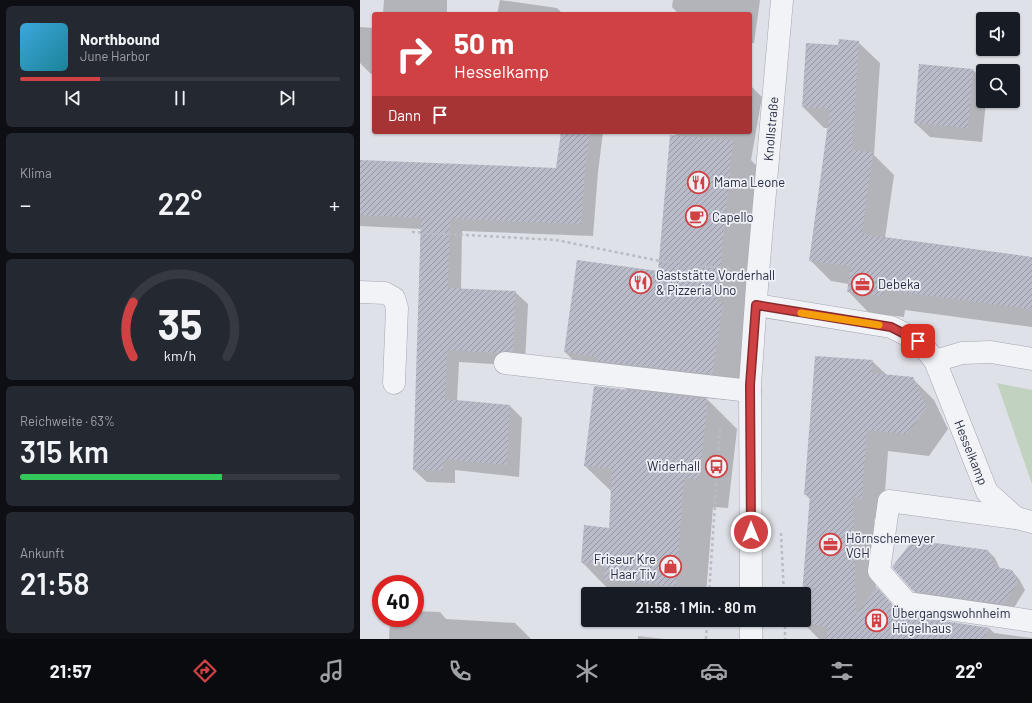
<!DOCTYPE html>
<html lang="de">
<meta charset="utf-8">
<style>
:root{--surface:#171b24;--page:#242831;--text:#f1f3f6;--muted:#9ea1a6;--line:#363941;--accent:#d04143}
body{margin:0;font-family:Barlow,sans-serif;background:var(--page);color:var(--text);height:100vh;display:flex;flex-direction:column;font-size:15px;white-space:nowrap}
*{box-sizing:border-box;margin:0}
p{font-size:13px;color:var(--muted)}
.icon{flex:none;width:22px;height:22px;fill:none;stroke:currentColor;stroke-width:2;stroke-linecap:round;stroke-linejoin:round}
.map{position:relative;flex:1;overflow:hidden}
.side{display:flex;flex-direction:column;gap:6px;padding:6px;background:#0d0f14;width:360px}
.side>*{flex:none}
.guide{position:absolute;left:12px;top:12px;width:380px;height:122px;border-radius:4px;box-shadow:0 1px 3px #0004;background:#d04143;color:#fff;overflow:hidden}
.tools{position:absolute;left:616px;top:12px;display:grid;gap:8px}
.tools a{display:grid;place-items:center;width:44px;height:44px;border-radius:4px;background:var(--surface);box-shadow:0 1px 3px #0004;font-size:20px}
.speed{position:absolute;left:12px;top:575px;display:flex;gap:8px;font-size:20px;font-weight:700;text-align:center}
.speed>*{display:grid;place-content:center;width:52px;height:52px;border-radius:50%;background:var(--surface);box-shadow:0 1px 3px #0004;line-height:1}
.speed .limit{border:6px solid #d22;background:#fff;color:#111}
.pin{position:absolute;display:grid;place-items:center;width:34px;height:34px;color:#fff;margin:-17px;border-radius:8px;box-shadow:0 2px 6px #0006}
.me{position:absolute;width:44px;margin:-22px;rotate:0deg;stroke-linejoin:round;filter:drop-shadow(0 0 3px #0008)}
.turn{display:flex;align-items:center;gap:14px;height:84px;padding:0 16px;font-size:18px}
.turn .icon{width:52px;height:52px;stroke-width:2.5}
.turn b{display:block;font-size:28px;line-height:34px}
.then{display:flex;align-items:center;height:38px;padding:0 16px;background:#0003;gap:8px;font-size:15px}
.big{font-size:30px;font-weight:600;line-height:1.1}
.side .tile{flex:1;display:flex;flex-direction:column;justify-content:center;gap:6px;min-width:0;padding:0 14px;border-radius:6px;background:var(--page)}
.side .dial{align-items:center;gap:0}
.dial svg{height:104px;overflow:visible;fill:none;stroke:var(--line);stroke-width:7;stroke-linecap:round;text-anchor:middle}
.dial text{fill:var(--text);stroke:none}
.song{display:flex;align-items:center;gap:12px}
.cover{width:48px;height:48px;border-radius:6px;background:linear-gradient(135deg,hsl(200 70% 55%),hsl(190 70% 35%))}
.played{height:4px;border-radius:2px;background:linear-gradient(90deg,var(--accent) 25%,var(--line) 25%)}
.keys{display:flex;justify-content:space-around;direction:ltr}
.heat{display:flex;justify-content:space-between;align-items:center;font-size:22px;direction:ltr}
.charge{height:6px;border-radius:3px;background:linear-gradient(90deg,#34c759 63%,var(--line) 0)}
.trip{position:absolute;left:221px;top:587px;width:230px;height:40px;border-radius:4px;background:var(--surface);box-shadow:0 1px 3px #0004;font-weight:600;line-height:40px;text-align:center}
.menu{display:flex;height:64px;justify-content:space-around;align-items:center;background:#090b0e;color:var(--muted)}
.menu .icon{width:28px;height:28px}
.menu .current{color:var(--accent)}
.menu b{font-size:18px;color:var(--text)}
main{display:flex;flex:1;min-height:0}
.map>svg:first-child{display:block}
.park{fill:#c2d2c0}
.shadow{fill:#0003}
.building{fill:url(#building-hatch)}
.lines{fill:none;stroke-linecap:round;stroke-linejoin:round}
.minor-casing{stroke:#a4a7b2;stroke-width:23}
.path{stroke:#b8bcc4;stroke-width:2.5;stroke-dasharray:3 3;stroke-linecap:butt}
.minor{stroke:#f1f3f7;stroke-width:22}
.route-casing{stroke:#872a2c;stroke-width:10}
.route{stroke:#d04143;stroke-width:7}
.slow{stroke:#f59e0b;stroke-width:7}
.labels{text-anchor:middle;stroke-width:3.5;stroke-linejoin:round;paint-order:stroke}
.street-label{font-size:13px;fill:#272d40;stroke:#eef0f6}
.poi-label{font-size:13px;fill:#272d40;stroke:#eef0f6;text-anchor:start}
</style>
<main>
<section class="side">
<div class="tile">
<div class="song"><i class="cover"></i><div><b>Northbound</b><p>June Harbor</p></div></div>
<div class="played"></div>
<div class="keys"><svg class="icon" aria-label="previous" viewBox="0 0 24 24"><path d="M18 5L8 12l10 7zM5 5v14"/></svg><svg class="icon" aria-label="pause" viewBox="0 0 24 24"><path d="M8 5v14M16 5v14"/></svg><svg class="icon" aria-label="next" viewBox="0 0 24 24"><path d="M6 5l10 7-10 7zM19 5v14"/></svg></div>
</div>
<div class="tile"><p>Klima</p>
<div class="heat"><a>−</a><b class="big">22°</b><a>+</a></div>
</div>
<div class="tile dial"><svg viewBox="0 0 100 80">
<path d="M14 69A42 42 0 1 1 86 69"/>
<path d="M14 69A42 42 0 0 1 14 27" stroke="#d04143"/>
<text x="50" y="56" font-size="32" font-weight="700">35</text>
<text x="50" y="72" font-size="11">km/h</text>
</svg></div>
<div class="tile"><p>Reichweite · 63%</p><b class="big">315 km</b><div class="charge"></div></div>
<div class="tile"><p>Ankunft</p><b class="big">21:58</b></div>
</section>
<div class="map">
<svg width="672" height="639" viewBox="0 0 672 639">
<defs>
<pattern id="building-hatch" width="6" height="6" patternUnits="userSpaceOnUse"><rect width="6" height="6" fill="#b9bcc8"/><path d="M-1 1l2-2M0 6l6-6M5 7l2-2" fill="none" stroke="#9699a4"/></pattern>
</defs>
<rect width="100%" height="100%" fill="#dfe1e8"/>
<path class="park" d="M637 383 672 390V484Z"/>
<path class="shadow" d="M24 0H87V14H23Z
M140 0 197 8 203 14H137Z
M313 0H400L394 43H390V14H319L312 7Z
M0 27 14 28V74H11L0 63Z
M498 42 520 63 514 155 534 175 525 238 672 268V327L545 310 544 317 509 313 488 291 489 284 471 281 450 260 468 128H464L443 107 479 46Z
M560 66 613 70 623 80V101H626L622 142 570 137 555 123Z
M390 85 402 97 391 160 400 169 380 401 346 398 377 429 368 508 353 507 346 594H259L257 592H251L222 562 250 529 252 492 225 466 268 391 261 384 233 380 205 352 299 272 316 132H390Z
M202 132H243L238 172 233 236 102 231 101 289 155 292 168 304 165 363 151 365 99 362 97 401 150 406 162 418 159 477 95 470V483L67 482 54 470 61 229 0 226V161L196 169Z
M512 361 527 375 552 378 574 400 588 429 569 456 528 451 523 520 514 519 516 590 517 589 542 615 630 629 634 633 672 638V639H459L441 621 444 620V594H443L450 499 445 494Z
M628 551 635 558 640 569 652 571 659 579 665 590 652 611 562 598 554 591Z
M55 611 80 612 86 619 155 623 171 639H29L30 618H55Z
M278 636 305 639H278Z"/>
<path class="building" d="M479 39 499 41 492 150 513 152 502 234 672 257V309L524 290 523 296 487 292 491 266 449 261 470 109 442 107 446 43 478 45Z
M559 64 613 69 608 128 554 123Z
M201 132H230L226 160 221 224 90 219 88 288 156 291 153 351H146L138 353 87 350 85 399 150 405 147 465 84 459 83 471 53 470 61 218 0 215V160L196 168Z
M310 135 373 140 357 302 363 303 353 372 352 374 237 361 238 357 204 352 217 260 298 271Z
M455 356 513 360 512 373 553 377 567 407 547 434 507 430 502 499 493 498 496 615 517 587 538 611 545 615 630 628 623 639H466L468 628 440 621 444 620V594H442L450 495H444Z
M234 386 348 399 339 480 324 478 316 586 244 580 245 565 221 563 224 525 249 528 252 469 224 466Z
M553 540 628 550 636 567 652 570 658 582 644 604 553 591 532 567Z"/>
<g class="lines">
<defs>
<g id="minor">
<path d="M0 292 25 293 34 298 37 308 34 383"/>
<path id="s1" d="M396 305 531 327 559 341 575 361 627 492 656 518 672 522"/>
<path d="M575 361 602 353 631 352 672 359"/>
<path d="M145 363 390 391"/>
<path d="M656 518 529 501 519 571 547 603 672 621"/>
<path id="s2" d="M391 594 390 385 398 272 422 0"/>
<path d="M391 620V639"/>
</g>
</defs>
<use href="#minor" class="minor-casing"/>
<path class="path" d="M52 232 196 240 300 261 371 269
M421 533 424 594
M349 594 360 429
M425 620V639
M346 639 347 620"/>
<use href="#minor" class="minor"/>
</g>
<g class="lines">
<defs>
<path id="route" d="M391 532 390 385 396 305 531 327 558 341"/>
</defs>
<use href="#route" class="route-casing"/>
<use href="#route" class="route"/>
<path class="slow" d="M441 313 519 325"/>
</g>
<defs>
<symbol id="restaurant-ring" viewBox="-11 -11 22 22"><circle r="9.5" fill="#eef0f6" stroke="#d04143" stroke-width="1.5"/><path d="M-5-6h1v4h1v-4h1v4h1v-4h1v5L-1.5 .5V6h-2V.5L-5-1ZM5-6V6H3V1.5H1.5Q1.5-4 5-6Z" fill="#d04143"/></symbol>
<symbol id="cafe-ring" viewBox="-11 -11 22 22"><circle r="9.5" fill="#eef0f6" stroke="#d04143" stroke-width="1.5"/><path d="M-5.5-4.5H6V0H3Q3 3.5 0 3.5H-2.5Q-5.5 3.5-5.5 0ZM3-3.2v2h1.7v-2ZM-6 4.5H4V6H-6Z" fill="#d04143"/></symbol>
<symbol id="office-ring" viewBox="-11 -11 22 22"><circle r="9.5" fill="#eef0f6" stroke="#d04143" stroke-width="1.5"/><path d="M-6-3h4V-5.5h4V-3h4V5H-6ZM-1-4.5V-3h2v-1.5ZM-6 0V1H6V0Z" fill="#d04143"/></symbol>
<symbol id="bus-ring" viewBox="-11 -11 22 22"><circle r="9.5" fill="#eef0f6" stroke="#d04143" stroke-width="1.5"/><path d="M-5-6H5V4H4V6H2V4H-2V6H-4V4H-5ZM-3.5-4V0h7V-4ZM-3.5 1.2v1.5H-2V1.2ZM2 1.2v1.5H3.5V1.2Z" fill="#d04143"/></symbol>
<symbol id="shop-ring" viewBox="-11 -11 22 22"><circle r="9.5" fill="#eef0f6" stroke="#d04143" stroke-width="1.5"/><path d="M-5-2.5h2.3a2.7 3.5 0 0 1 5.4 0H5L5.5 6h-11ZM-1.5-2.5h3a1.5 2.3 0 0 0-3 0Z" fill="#d04143"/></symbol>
<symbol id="building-ring" viewBox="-11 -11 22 22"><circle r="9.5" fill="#eef0f6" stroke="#d04143" stroke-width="1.5"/><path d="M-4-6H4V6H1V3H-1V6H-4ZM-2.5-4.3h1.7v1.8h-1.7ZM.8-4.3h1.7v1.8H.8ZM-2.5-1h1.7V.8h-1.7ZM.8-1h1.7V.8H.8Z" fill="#d04143"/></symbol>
</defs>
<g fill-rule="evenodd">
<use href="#restaurant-ring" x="326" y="170" width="25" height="25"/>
<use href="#cafe-ring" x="324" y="204" width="25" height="25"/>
<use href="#restaurant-ring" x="268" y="270" width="25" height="25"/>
<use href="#office-ring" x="490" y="272" width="25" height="25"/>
<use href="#bus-ring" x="344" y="454" width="25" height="25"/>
<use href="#office-ring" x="458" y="532" width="25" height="25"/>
<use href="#shop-ring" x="298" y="554" width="25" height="25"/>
<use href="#building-ring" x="504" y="608" width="25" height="25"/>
</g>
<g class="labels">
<g class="street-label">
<text dy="5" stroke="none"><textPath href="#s2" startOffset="466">Knollstraße</textPath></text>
<text dy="5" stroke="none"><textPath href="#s1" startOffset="292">Hesselkamp</textPath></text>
</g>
<g class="poi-label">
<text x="354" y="187">Mama Leone</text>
<text x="352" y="222">Capello</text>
<text x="296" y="280">Gaststätte Vorderhall<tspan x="296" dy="15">&amp; Pizzeria Uno</tspan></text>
<text x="518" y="289">Debeka</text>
<text x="340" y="471" text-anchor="end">Widerhall</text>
<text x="486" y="543">Hörnschemeyer<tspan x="486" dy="15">VGH</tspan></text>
<text x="296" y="564" text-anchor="end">Friseur Kre<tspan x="296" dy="15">Haar Tiv</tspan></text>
<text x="532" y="618">Übergangswohnheim<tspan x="532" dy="15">Hügelhaus</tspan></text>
</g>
</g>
</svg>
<div class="tools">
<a><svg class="icon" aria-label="sound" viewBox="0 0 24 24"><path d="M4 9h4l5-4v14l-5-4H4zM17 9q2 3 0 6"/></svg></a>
<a><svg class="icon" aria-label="search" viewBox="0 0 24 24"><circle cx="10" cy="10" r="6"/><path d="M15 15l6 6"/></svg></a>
</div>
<div class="speed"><div class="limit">40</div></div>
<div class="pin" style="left:558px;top:341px;background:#d93025"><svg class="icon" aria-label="arrive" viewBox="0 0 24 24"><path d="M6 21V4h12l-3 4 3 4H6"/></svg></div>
<svg class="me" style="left:391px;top:532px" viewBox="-20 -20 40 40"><circle r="17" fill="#d04143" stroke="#fff" stroke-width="3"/><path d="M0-11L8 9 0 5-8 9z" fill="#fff"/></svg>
<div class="trip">21:58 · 1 Min. · 80 m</div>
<div class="guide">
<div class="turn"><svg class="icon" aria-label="right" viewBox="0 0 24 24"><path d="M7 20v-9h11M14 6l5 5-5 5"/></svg><div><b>50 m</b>Hesselkamp</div></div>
<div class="then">Dann<svg class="icon" aria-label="arrive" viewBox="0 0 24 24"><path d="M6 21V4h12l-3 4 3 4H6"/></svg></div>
</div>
</div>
</main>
<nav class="menu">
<b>21:57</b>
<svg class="icon current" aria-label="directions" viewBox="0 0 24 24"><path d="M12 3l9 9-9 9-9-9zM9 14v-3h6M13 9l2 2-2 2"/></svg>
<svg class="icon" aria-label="music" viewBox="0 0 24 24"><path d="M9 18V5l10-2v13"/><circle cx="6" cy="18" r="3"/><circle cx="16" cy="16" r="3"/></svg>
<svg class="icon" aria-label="phone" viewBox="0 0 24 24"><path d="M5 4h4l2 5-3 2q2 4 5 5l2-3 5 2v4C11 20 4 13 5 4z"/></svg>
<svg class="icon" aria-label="climate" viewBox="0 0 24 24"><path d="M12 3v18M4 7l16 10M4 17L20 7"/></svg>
<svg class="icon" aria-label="car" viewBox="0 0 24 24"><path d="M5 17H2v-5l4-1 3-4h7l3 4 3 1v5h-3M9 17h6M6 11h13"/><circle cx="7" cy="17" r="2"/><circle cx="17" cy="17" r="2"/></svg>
<svg class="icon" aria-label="filters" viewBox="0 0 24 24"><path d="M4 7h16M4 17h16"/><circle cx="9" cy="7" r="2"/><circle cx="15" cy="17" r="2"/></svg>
<b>22°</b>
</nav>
